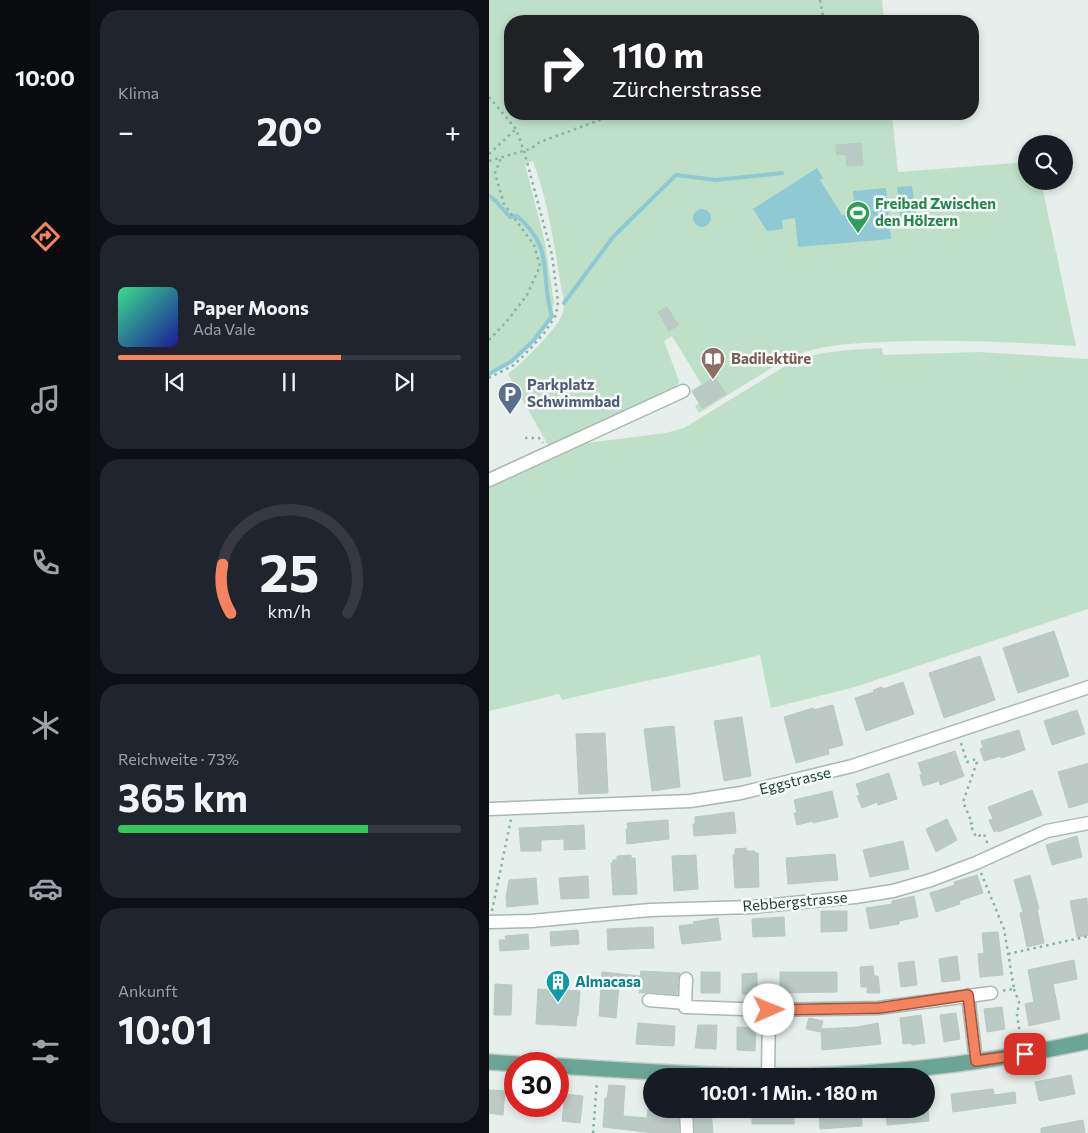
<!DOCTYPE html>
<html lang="de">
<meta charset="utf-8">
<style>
:root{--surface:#171b24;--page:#20242c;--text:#f1f3f6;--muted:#9ea1a6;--line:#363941;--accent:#f4845f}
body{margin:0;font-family:Commissioner,sans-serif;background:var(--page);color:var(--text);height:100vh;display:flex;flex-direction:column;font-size:19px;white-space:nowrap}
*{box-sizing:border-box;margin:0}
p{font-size:16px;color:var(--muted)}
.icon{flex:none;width:28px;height:28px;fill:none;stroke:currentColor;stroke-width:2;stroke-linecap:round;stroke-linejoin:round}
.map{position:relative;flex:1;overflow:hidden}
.drawer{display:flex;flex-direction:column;gap:10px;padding:10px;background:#0d0f14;width:399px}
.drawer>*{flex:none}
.guide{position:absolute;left:15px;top:15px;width:475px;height:105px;border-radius:20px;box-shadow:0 2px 8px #0003;background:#202124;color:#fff;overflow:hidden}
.buttons{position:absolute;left:529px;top:135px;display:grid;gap:10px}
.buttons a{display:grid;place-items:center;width:55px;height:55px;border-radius:50%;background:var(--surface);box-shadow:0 2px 8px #0003;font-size:25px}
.speed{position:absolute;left:15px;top:1052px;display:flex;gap:10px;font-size:25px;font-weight:700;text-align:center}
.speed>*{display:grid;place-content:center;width:65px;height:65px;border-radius:50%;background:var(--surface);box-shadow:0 2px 8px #0003;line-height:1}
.speed .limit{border:8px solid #d22;background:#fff;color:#111}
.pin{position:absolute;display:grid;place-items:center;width:42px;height:42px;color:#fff;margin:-21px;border-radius:10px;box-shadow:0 2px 8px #0006}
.me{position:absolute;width:55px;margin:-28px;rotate:89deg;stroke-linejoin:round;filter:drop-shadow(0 0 4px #0008)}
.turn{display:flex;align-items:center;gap:18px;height:105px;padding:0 25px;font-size:22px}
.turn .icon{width:65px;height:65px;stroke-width:2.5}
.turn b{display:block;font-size:35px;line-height:42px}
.big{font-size:38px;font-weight:700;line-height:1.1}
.drawer .tile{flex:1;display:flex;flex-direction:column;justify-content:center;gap:8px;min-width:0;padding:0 18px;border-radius:20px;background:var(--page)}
.drawer .dial{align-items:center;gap:0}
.dial svg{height:130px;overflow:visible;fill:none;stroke:var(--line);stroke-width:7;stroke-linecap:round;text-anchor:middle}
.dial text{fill:var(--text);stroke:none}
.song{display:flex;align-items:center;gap:15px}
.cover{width:60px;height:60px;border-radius:8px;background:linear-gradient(135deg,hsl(150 70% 55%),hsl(240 70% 35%))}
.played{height:5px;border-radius:2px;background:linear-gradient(90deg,var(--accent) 65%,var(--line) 65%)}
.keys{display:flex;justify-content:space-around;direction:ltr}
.heat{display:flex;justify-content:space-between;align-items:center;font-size:28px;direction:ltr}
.charge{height:8px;border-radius:4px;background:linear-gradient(90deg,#34c759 73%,var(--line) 0)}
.trip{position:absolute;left:154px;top:1068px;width:292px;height:50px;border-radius:25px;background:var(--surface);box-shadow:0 2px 8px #0003;font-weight:700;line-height:50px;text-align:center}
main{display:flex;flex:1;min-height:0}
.menu{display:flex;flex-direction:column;width:90px;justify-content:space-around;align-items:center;background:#090b0e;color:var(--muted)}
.menu .icon{width:35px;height:35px}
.menu .selected{color:var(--accent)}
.menu b{font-size:22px;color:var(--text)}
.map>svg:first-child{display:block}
.green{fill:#bfe0c8}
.water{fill:#8ec9d4}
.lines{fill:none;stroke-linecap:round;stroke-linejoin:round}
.stream{stroke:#8ec9d4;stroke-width:4}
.building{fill:#bbcac4;stroke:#b8c9c2}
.minor-casing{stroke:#a8b8b2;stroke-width:15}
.major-casing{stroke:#c2cac8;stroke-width:18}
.path{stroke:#86b3a5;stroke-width:2.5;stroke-dasharray:2.5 4;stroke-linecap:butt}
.minor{stroke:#fff;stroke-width:12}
.major{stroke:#6aa596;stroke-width:15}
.route-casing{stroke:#9f563e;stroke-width:12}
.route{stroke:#f4845f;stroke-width:9}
.labels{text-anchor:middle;stroke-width:5;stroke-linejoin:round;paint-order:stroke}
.leisure-label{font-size:15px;font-weight:bold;fill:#27864d;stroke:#f7fbf9;text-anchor:start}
.education-label{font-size:15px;font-weight:bold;fill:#785e54;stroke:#f7fbf9;text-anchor:start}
.service-label{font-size:15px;font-weight:bold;fill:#4e5e75;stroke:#f7fbf9;text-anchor:start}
.street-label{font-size:15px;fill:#24423a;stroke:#f7fbf9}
.culture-label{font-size:15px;font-weight:bold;fill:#0d838f;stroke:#f7fbf9;text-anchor:start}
</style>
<main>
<nav class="menu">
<b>10:00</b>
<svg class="icon selected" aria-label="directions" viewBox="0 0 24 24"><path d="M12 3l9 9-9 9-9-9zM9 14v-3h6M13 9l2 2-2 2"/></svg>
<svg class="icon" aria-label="music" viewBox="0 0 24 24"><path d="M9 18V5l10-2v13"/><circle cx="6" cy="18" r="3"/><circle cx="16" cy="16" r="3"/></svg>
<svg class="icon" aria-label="phone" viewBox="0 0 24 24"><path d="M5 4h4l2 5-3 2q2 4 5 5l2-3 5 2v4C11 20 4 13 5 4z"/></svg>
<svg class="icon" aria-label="climate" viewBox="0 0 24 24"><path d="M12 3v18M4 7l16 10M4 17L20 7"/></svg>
<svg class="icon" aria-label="car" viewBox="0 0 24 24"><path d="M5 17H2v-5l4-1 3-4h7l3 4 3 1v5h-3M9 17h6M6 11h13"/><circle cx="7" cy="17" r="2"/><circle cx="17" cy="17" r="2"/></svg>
<svg class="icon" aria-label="filters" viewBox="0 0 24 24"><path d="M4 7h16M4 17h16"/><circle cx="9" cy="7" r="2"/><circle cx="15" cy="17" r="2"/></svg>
</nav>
<section class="drawer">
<div class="tile"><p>Klima</p>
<div class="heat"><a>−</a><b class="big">20°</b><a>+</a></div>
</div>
<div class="tile">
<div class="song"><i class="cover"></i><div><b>Paper Moons</b><p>Ada Vale</p></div></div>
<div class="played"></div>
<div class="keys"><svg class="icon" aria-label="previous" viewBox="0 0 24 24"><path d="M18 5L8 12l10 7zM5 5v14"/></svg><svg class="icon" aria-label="pause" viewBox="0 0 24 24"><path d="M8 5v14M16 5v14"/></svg><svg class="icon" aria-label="next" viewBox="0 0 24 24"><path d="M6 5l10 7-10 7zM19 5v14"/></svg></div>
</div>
<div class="tile dial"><svg viewBox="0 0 100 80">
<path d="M14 69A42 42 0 1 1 86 69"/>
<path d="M14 69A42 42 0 0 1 9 39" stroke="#f4845f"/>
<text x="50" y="56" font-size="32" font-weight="700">25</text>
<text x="50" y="72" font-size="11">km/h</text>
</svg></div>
<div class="tile"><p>Reichweite · 73%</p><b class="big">365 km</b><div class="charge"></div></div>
<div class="tile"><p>Ankunft</p><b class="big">10:01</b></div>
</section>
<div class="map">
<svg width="600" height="1133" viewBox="0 0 600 1133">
<rect width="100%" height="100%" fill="#e6efeb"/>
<path class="green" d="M0 0H393L395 21H21V114H403L409 172 537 162 538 181H552L587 346C522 342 458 339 392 342 358 344 326 345 295 360L210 413 206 406 210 403 203 391 213 385 183 336 175 341 190 381 189 384 184 390 60 447 19 374C32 364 67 330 73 315 77 304 73 292 71 281 65 241 58 199 44 161L36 164 56 243 65 303 62 315 43 340 23 360 0 372Z
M393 348 394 355 491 352 599 359V609L366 687 282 708 271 655C205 672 138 684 73 700L70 694 0 711V485L96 441 97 443 177 433 195 428 301 363C331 350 361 350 393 348Z"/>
<path class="water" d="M328 168 334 178 331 180 353 215 366 213 364 191 397 188 402 239 309 247 306 218 293 220 294 229 278 231 264 209Z
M423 186 425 200 427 201 429 223 412 225 408 187Z
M204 218a9 9 0 1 1 18 0a9 9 0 1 1-18 0Z"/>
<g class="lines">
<path class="stream" d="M0 196 6 200 21 217 28 216C67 249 50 275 63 316L45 340 23 361 0 374
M75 303 124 237 187 175 227 180 293 173"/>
</g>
<path class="building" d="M372 143 374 165 358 166 357 154 348 155 347 145Z
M178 307 189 325 180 331 169 312Z
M226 377 237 394 213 408 203 391Z
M565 631 580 676 529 693 514 648Z
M491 656 506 700 455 718 440 673Z
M414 682 425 714 377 731 366 698 385 692 384 690 393 687 394 689Z
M344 705 354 745 339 749 340 754 307 763 295 717 324 708V710Z
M588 710 596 734 563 745 555 721Z
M253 717 262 776 235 781 225 721Z
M185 726 191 787 163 791 155 729Z
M530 730 536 750 512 758V756L495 761 491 749 494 748 492 741Z
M116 733 119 793 90 794 87 734Z
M466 751 475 776 451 785 450 781 434 786 431 775 433 774 429 763Z
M600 763V802L580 808 569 772Z
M400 773 408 799 389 805 388 802 373 808 368 796 371 795 367 784Z
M543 790 553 815 509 832V830L505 832 500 820 504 819 499 807Z
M343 791 349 817 324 823V821L308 825 305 813H308L305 800Z
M245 812 247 833 205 836 204 824H206V817Z
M458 819 468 840 447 852 437 829Z
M179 820 180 839 138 844 137 829H139L138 823Z
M95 825 96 849 75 850V839L52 840V851H32L30 828Z
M588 836 593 857 563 865 557 845Z
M414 841 420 869 381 877 374 850Z
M257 848V851H266V853H269L270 887 246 888 244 855H246V849Z
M346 854 349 880 299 884 297 858Z
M142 855V858H146L148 894 124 895 122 863H124V860H128V856Z
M207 855 209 889 185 891 183 856Z
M488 875 494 893 470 901 471 904 447 912 441 893 466 885 465 882Z
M541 875 550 909H548L555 943 538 947 531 913 534 912 525 880Z
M99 876 100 898 72 899 70 878Z
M47 878 49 904 18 907 17 897 20 880Z
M425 896 429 917 410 921V924L381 929 377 908 403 904V901Z
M598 898 600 935 588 937 581 901Z
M332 911H358V931L332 932Z
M295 917 296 936 264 937 263 919Z
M229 918 232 940 193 944 190 926 205 924 204 922Z
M164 927 165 948 119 950 118 929Z
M89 930 90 944 62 946 61 932Z
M509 932 514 975 491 977 489 954 495 953 493 933Z
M39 934 40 949 11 951 10 940H17L16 936Z
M468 956 471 980 453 982 450 959Z
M585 960 588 979 564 984 571 1019 540 1026 536 1004 545 1002 539 970Z
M425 961 428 985 412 987 409 963Z
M384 966 385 976H389L391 993H378V987H372L371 967Z
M152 971 191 973 189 979 188 994 161 992 150 993 151 989 130 987 127 1018 110 1016 113 972 151 976Z
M212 972H231V993H212Z
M291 972H348V992L291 993Z
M268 973V994H253V974Z
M6 984 23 985 22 1015H5Z
M67 987H72L74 990 91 991 89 1016H88L87 1026 47 1024 49 989 64 990Z
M513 1007 516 1029 498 1032 495 1009Z
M467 1013 471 1039 455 1042 451 1015Z
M432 1015 436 1043 423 1045 422 1043 414 1044 411 1018Z
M320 1018 334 1021 331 1032 317 1029Z
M149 1023 186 1026 185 1046 147 1044Z
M389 1023 392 1044 333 1050 332 1029 368 1027Z
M209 1025H228L227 1049 206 1048Z
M248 1027 267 1028 266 1051 248 1050Z
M582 1075 586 1094 551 1101 550 1100 546 1082Z
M120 1085 136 1086 134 1116 158 1118 159 1109H189L190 1133H165L114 1127 116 1098H118Z
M504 1089 505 1095 526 1092 527 1103 464 1112 462 1094Z
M0 1090 16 1091 14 1115 0 1113Z
M76 1094 94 1096 91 1123 73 1121Z
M205 1109H222L224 1133H206Z
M263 1109H305V1124H263Z
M330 1109H372L373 1126 331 1129Z
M397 1109H439L440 1121 398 1125Z
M594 1120 596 1133H552V1128Z"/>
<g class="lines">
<defs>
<path id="minor" d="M0 480 194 391
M0 809 201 801 252 793 363 766 600 687
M0 922 42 921 161 910 263 907 366 897 404 891 442 880 487 863 558 831 600 823
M197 979 196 1007 280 1010 389 1008 502 993
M479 995 487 1061
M160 1000 196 1003
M279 1076 280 1010
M197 1109 198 1133"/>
<path id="major" d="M0 1062 29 1064
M69 1066C139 1070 210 1076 280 1076 387 1076 495 1064 600 1041"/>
</defs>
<use href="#minor" class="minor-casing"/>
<use href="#major" class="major-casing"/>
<path class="path" d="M331 0 335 21
M0 97 27 129 35 151 63 255 69 302 67 315 56 332 42 348 25 365 0 378
M0 154 27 129
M0 161 41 149 51 142 127 114
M0 340 18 321 38 295 51 266 45 245 15 204 6 173 12 158
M36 438H50L54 443
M472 743 478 762 487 759 488 762 474 802 483 823 481 824 487 837 495 834 499 845
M492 873 515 929 525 989 512 991
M3 911 22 819
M519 954 600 936
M525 989 530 1002 528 1015 531 1034 541 1035V1037
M104 1133 108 1081"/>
<use href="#minor" class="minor"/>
<use href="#major" class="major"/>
</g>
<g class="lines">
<defs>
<path id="route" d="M280 1010 390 1008 479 995 487 1061 536 1054"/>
</defs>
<use href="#route" class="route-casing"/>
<use href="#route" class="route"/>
</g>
<defs>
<symbol id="stadium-pin" viewBox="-11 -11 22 30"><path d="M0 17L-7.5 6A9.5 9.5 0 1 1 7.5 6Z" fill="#2e9e5b" stroke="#f7fbf9"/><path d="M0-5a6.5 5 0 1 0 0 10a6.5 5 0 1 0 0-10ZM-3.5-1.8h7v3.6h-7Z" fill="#fff"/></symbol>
<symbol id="library-pin" viewBox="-11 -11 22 30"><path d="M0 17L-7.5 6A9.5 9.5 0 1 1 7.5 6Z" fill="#8d6e63" stroke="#f7fbf9"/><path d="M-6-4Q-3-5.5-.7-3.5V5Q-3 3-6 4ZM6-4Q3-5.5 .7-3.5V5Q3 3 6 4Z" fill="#fff"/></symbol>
<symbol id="parking-pin" viewBox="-11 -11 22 30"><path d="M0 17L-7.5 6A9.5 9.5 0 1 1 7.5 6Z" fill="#5c6f8a" stroke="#f7fbf9"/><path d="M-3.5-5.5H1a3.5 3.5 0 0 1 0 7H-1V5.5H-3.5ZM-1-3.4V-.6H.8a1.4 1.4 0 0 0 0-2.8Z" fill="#fff"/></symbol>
<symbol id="building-pin" viewBox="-11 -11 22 30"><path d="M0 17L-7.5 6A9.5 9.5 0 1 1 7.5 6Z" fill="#0f9aa8" stroke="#f7fbf9"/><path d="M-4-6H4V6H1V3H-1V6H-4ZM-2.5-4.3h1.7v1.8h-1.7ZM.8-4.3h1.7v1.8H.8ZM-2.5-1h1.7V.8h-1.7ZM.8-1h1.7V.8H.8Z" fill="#fff"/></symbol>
</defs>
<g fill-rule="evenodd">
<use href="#stadium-pin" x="355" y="199" width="28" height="38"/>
<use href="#library-pin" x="210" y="345" width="28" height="38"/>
<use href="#parking-pin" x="7" y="380" width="28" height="38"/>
<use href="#building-pin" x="55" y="968" width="28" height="38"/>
</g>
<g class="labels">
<g class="leisure-label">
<text x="386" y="209">Freibad Zwischen<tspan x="386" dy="17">den Hölzern</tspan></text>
</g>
<g class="education-label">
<text x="242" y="364">Badilektüre</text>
</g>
<g class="service-label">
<text x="38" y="390">Parkplatz<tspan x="38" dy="17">Schwimmbad</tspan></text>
</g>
<g class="street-label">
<text transform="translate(306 781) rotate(-14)" y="5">Eggstrasse</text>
<text transform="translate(306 902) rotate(-5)" y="5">Rebbergstrasse</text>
</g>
<g class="culture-label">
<text x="86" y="987">Almacasa</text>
</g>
</g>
</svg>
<div class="buttons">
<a><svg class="icon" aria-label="search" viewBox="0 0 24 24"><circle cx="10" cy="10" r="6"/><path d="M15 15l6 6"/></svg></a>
</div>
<div class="speed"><div class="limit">30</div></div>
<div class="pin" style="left:536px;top:1054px;background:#d93025"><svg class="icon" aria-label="arrive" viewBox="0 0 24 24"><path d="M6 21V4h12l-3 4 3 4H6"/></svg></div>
<svg class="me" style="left:280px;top:1010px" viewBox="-20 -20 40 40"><circle r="19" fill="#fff"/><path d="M0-13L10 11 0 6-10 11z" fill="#f4845f"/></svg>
<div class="trip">10:01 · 1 Min. · 180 m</div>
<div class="guide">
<div class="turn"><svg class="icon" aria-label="right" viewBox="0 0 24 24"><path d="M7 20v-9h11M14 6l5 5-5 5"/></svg><div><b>110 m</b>Zürcherstrasse</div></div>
</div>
</div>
</main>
